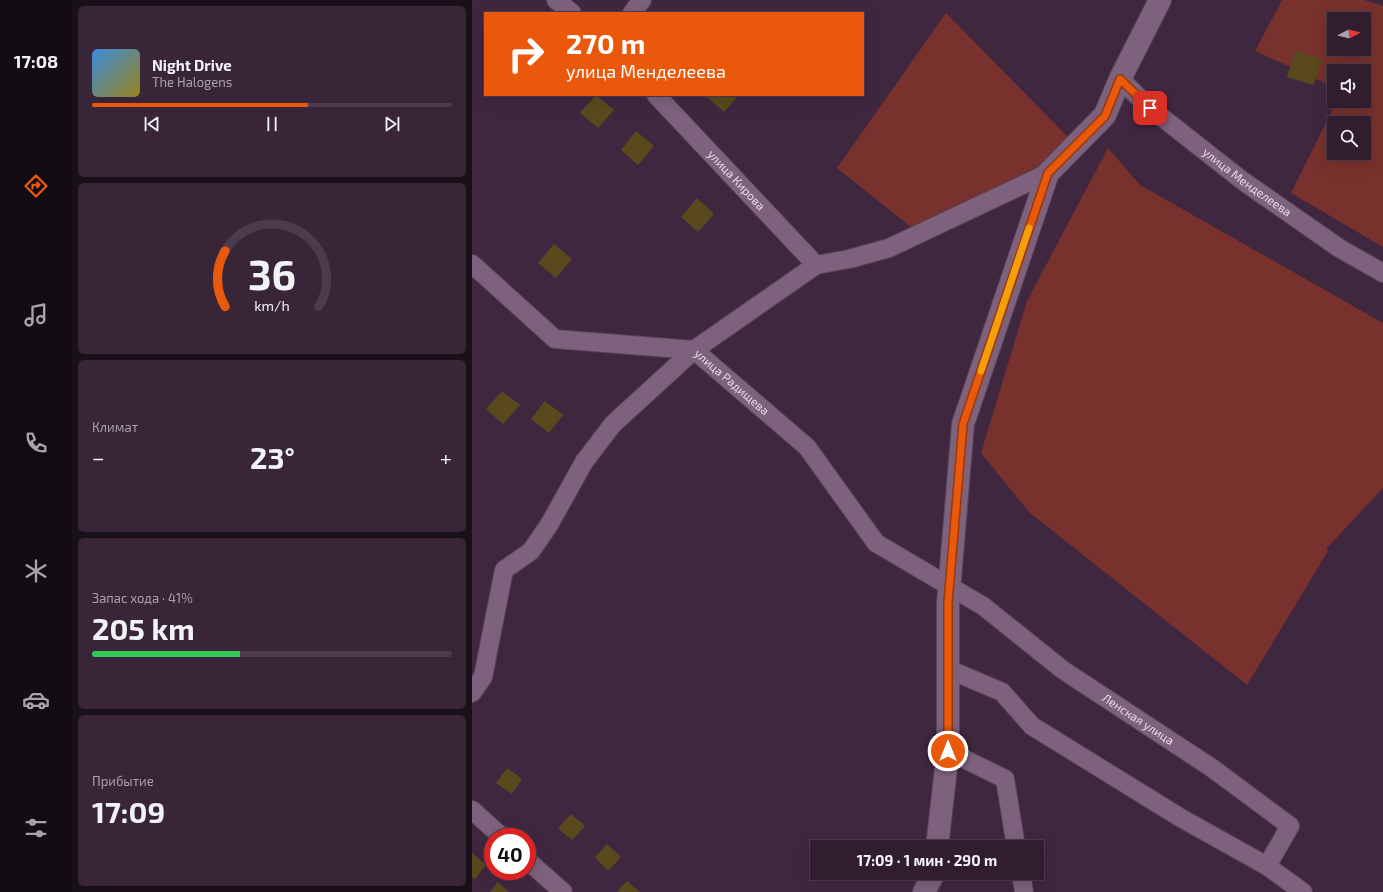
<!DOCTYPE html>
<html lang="ru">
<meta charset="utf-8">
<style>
:root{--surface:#301d30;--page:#382638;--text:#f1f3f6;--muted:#a8a2ab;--line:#4b3b4c;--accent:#ea580c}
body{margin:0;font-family:"Exo 2",sans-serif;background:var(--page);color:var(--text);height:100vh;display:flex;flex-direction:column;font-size:15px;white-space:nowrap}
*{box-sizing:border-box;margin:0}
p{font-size:13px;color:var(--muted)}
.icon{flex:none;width:22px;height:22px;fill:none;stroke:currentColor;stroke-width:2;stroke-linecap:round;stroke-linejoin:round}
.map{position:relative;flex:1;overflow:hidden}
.sheet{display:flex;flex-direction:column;gap:6px;padding:6px;background:#1a101a;width:400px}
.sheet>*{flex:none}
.banner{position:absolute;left:12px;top:12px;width:380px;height:84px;border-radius:0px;box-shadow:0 4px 16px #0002,0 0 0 1px var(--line);background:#ea580c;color:#fff;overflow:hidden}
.needle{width:26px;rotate:83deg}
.fabs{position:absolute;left:855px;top:12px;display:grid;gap:8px}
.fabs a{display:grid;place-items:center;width:44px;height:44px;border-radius:0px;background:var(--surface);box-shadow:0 4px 16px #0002,0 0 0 1px var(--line);font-size:20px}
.speed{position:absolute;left:12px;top:828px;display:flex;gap:8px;font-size:20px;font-weight:700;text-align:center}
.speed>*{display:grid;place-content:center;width:52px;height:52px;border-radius:50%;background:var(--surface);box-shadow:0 4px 16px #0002,0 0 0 1px var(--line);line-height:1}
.speed .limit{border:6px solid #d22;background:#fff;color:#111}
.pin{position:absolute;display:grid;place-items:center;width:34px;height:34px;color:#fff;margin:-17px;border-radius:8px;box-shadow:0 2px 6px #0006}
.me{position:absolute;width:44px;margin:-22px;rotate:0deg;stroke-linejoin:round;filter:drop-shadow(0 0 3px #0008)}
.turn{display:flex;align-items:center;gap:14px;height:84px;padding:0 16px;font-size:18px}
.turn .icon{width:52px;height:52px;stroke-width:2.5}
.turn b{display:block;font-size:28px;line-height:34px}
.big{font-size:30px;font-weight:700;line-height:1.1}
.sheet .card{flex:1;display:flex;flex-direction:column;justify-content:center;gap:6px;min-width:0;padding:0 14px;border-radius:6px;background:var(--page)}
.sheet .dial{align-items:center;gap:0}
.dial svg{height:104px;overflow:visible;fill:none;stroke:var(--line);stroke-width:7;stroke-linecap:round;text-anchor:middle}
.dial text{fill:var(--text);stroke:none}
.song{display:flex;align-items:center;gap:12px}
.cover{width:48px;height:48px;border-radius:6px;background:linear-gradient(135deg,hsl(210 70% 55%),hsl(50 70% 35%))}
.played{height:4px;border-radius:2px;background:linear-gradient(90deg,var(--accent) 60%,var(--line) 60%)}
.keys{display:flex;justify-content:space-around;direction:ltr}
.heat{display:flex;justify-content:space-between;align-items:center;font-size:22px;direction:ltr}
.charge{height:6px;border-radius:3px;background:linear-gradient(90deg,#34c759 41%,var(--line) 0)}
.trip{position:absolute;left:338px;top:840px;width:234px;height:40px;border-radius:0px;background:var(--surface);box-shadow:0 4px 16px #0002,0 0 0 1px var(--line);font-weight:700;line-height:40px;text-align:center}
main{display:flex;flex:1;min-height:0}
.tabs{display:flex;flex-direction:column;width:72px;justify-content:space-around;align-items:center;background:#130c13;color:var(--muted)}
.tabs .icon{width:28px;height:28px}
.tabs .selected{color:var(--accent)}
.tabs b{font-size:18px;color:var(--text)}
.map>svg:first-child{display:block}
.green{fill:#78312c;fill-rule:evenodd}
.building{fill:#5b491e}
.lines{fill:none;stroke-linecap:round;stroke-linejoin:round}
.street-casing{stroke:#59445a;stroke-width:20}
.secondary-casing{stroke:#59445a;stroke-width:24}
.street{stroke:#7d617d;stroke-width:18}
.secondary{stroke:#7d617d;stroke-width:22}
.route-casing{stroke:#983908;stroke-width:10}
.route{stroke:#ea580c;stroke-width:7}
.slow{stroke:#f59e0b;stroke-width:7}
.labels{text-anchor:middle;stroke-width:4;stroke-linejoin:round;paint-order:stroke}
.street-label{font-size:12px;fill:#ebdbeb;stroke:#201520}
</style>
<main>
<nav class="tabs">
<b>17:08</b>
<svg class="icon selected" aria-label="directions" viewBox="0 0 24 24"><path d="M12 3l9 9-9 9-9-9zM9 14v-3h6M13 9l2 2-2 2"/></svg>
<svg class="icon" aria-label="music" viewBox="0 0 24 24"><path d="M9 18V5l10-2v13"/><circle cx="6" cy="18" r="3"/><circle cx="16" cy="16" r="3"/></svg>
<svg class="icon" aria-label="phone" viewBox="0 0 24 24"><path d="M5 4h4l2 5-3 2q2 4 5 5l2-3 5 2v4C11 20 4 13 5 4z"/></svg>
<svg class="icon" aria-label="climate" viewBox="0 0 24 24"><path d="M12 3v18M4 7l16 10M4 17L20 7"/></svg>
<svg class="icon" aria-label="car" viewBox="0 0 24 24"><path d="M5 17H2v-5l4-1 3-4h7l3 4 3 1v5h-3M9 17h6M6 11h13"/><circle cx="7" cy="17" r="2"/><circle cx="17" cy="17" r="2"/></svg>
<svg class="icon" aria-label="filters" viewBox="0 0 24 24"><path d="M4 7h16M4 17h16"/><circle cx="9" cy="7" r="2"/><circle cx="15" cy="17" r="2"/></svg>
</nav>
<section class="sheet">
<div class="card">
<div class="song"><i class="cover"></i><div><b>Night Drive</b><p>The Halogens</p></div></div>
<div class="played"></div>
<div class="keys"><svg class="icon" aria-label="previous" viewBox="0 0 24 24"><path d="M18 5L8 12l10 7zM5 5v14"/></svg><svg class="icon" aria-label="pause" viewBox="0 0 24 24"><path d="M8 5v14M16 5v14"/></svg><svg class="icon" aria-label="next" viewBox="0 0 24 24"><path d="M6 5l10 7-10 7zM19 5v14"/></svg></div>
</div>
<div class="card dial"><svg viewBox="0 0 100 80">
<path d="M14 69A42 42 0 1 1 86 69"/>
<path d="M14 69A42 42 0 0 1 14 26" stroke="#ea580c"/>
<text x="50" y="56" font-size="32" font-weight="700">36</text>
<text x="50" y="72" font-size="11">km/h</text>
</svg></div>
<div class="card"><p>Климат</p>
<div class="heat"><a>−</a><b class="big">23°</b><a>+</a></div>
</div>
<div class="card"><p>Запас хода · 41%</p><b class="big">205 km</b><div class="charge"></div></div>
<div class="card"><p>Прибытие</p><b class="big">17:09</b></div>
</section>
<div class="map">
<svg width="911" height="892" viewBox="0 0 911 892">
<rect width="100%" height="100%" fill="#402740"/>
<path class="green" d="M810 0H892L911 6V247L819 193 865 101H892V71H862V87L783 51ZM862 19H892V49H862ZM862 123H892V153H862Z
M474 13 597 138 571 180 439 227 365 168Z
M636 148 668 185 911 323V488L854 549 856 551 775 685 557 512 509 453 555 301Z"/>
<path class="building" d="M823 51 850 59 842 85 815 77Z
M124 95 142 110 126 128 108 113Z
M237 95H267L252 112 235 97Z
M164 131 182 146 166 165 149 150Z
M225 198 242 214 226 232 209 217Z
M82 244 100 259 84 278 66 263Z
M30 391 48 405 31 424 14 409Z
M73 401 91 415 77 433 59 419Z
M35 768 50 779 40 794 24 783Z
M99 814 113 826 100 840 86 828Z
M135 844 149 857 136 871 123 857Z
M0 853 14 865 3 879 0 877Z
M155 881 168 892H145Z
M26 882 37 892H18Z"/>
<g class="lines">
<defs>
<g id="street">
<path d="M84 0 100 13"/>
<path d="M160 13 170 0"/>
<path id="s1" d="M648 79 678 108 771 181 867 248 911 273"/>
<path id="s2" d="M184 95 344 265"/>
<path id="s3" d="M0 264 83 339 222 350 335 447 404 543 511 606 591 670 740 768 818 826 795 866"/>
<path d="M476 669 530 692 560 726 709 818 795 866 831 892"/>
<path d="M0 693 11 677 32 570 59 551 77 525 112 462 141 424 222 350 344 265 377 259 417 248 576 173"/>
<path d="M476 751 533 779 544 847"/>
<path d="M0 810 30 837"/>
<path d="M55 860 91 892"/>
<path d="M549 873 552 892"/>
</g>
<path id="secondary" d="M465 847 476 751V603L491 424 576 173 633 115 648 79 688 0
M452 892 462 873"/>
</defs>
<use href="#street" class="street-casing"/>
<use href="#secondary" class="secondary-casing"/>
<use href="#street" class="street"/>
<use href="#secondary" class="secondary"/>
</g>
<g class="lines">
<defs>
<path id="route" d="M476 751V603L491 424 576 173 633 116 648 79 678 108"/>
</defs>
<use href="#route" class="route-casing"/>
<use href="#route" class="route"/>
<path class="slow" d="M509 371 557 228"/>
</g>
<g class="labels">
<g class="street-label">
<text dy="4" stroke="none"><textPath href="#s2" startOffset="117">улица Кирова</textPath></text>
<text dy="4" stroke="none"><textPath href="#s1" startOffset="164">улица Менделеева</textPath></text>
<text dy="4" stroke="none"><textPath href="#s3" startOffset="301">улица Радищева</textPath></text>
<text dy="4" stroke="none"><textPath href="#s3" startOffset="835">Ленская улица</textPath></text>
</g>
</g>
</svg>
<div class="fabs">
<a><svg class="needle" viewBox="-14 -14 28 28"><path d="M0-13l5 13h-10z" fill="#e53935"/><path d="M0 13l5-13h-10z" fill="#a8a2ab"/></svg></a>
<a><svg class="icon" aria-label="sound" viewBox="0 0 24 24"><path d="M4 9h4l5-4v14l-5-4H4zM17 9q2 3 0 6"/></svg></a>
<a><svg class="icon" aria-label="search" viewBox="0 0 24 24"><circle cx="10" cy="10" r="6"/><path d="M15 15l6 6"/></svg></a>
</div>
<div class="speed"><div class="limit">40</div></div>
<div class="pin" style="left:678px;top:108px;background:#d93025"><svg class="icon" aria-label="arrive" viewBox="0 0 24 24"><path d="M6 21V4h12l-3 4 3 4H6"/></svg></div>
<svg class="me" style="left:476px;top:751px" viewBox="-20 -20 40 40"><circle r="17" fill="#ea580c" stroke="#fff" stroke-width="3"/><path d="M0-11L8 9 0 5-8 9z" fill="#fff"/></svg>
<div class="trip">17:09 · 1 мин · 290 m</div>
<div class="banner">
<div class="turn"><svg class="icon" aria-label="right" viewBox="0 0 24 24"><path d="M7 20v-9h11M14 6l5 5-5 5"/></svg><div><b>270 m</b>улица Менделеева</div></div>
</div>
</div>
</main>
